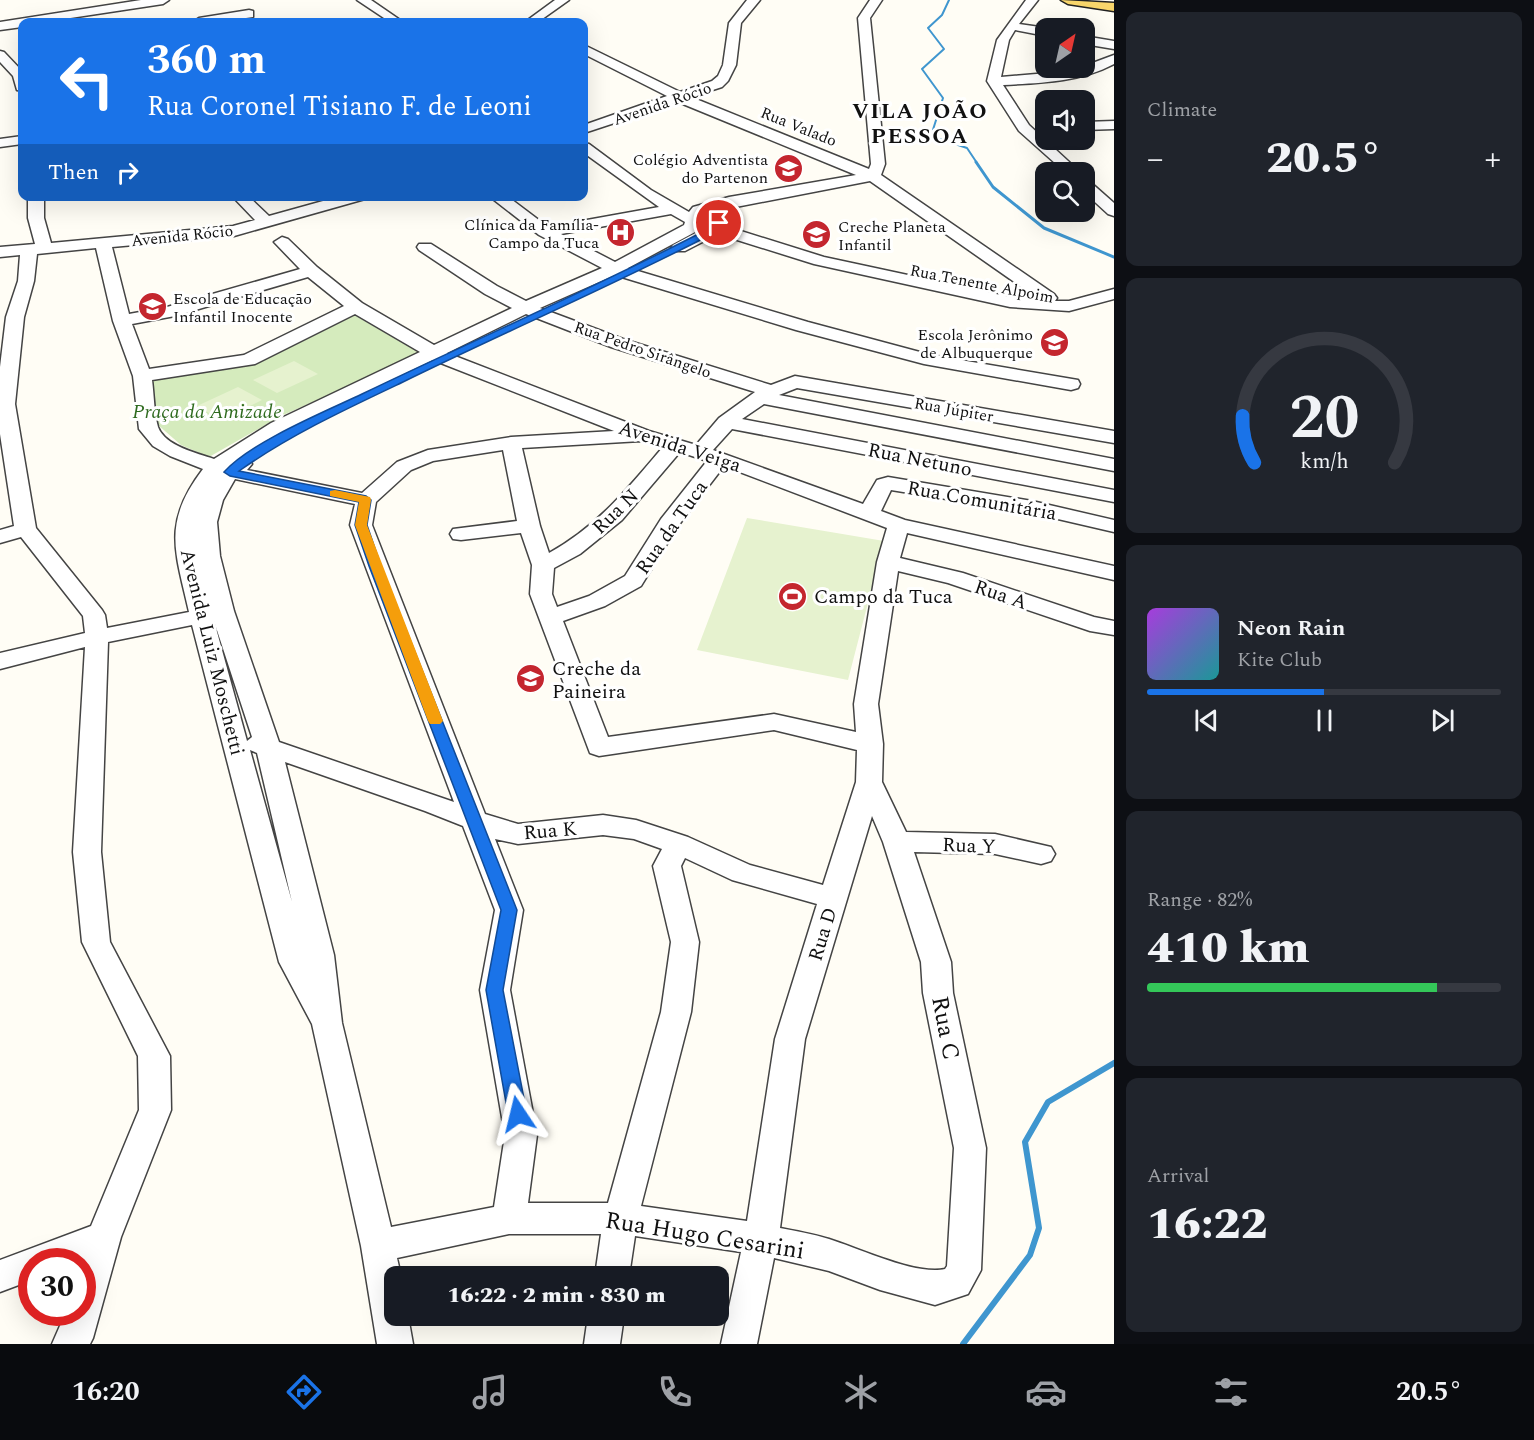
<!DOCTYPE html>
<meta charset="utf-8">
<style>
:root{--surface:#171b24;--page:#20242c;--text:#f1f3f6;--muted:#9ea1a6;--line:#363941;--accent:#1a73e8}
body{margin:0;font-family:Spectral,serif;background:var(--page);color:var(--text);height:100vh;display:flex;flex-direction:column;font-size:22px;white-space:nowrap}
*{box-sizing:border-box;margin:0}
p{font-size:20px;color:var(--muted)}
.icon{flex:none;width:33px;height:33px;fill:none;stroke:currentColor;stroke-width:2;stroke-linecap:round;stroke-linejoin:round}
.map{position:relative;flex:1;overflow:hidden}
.details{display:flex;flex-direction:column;gap:12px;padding:12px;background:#0d0f14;width:420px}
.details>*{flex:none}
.banner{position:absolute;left:18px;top:18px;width:570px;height:183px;border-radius:12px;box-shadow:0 6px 24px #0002;background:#1a73e8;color:#fff;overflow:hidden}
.needle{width:39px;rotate:34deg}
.fabs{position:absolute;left:1035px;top:18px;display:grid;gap:12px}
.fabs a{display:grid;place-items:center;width:60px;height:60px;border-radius:12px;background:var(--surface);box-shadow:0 6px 24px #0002;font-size:30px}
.speed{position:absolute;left:18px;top:1248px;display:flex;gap:12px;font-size:30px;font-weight:700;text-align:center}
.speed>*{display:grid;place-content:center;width:78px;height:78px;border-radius:50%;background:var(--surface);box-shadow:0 6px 24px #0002;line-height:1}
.speed .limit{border:9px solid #d22;background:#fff;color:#111}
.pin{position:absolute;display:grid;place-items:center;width:51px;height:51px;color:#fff;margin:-26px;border:3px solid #fff;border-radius:50%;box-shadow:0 2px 6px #0007}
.me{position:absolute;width:66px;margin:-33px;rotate:350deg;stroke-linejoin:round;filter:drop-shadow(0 0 4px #0008)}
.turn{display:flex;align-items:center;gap:21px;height:126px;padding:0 30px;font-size:27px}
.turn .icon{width:78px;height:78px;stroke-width:2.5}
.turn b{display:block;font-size:42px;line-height:51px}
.then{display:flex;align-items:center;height:57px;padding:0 30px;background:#0003;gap:12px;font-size:22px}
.big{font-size:45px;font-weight:800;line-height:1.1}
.details .tile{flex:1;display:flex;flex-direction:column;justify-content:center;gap:9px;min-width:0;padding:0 21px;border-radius:12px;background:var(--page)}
.details .dial{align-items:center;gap:0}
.dial svg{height:156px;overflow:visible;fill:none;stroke:var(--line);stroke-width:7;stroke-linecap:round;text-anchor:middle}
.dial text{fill:var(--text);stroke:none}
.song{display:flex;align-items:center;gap:18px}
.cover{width:72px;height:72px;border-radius:9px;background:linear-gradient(135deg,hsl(280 70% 55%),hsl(180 70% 35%))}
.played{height:6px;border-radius:3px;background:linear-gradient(90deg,var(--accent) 50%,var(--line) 50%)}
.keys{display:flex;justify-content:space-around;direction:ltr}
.heat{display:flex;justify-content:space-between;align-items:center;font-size:33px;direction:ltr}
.charge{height:9px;border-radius:4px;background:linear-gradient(90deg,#34c759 82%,var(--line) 0)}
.trip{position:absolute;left:384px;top:1266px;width:345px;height:60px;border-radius:12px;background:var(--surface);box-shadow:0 6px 24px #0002;font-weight:800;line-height:60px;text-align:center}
.dock{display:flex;height:96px;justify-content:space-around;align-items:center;background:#090b0e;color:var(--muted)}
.dock .icon{width:42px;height:42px}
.dock .selected{color:var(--accent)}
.dock b{font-size:27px;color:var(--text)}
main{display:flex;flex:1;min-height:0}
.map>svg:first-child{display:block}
.green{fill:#d5ebbd}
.pitch{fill:#e6f2cf}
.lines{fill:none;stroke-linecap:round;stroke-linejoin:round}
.stream-far2{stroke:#3f96cf;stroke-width:2}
.stream-far1{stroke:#3f96cf;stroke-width:3}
.stream{stroke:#3f96cf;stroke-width:6}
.minor-casing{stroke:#444;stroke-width:3}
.major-casing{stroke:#222;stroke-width:3}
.minor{fill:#fff;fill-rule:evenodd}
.major{fill:#f9d66b;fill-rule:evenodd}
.route{fill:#1a73e8;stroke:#114b97;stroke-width:1.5}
.slow{fill:#f59e0b}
.labels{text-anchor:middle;stroke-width:6;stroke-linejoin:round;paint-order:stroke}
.far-street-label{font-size:16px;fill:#111;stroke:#fff}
.far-poi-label{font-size:16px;fill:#111;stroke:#fff;text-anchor:end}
.park-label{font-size:20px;font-style:italic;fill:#2f6b1f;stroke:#fff}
.street-label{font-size:20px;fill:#111;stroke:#fff}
.poi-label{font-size:20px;fill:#111;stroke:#fff;text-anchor:start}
.far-district-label{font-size:22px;font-weight:bold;letter-spacing:1.5px;fill:#111;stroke:#fff}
.near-street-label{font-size:24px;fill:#111;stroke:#fff}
</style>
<main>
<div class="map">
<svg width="1114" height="1344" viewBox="0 0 1114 1344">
<rect width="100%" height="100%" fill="#fffdf5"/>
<path class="green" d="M351 313 421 354 281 416 209 457 181 445 158 425 148 379 254 363Z"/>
<path class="pitch" d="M294 361 318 374 277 393 253 380Z
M238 387 262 400 221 420 197 406Z
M747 518 884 541 848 680 697 650Z"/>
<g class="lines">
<path class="stream-far2" d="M949 0 942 15 928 28 944 49 922 69 943 98 931 136 967 148 977 163"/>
<path class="stream-far1" d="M976 162 993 187 1044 228 1114 257"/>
<path class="stream" d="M963 1344 1030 1255 1039 1228 1025 1142 1048 1102 1114 1063"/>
<defs>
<path id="minor" d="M141 0H169L163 4 44 22H22V27L0 30V22Z
M357 0H371L403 22H390Z
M555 0H569L538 22H525Z
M747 0H760L741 23 736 65 728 81 722 87 691 97 869 169 871 164 858 18 870 0H882L870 18 885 164 881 175 1054 294 1057 298 1055 301H1069L1114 289V299L1069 311 1010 307 814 264 718 234 685 251H673L671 248 673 245 703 229 699 228 697 231 628 268 808 322 931 355 1078 380 1080 384 1078 388 1071 390 924 364 796 330 615 275 540 308 623 339 771 385 795 376 1114 431V443L797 388 779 395 1114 459V471L764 404 742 419 1114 490V502L732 429 713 450 863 504 877 480 888 477 1032 501 1114 520V532L1032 513 891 490 881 511 905 520 1114 566V580L907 533 900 558 963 573 1094 617 1114 621V635L1090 631 948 583 898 571 878 704 883 744 882 782 906 832 995 834 1051 847 1055 854 1051 861 1041 864 995 854 914 852 951 962 953 993 986 1148 981 1270 968 1294 935 1305 880 1290 829 1271 774 1258 757 1344H721L741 1252 635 1236 629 1276H595L601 1234H509L397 1258 401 1276H394V1316H408L413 1344H377L361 1246 312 1024 279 962 192 625 108 642 101 852 110 942 170 1056 171 1110 121 1237 93 1338 90 1344H52L66 1312H82V1262H32V1280L0 1292V1260L91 1226 139 1110 138 1056 82 942 73 852 85 647 0 669V653L85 633 83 616 21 537 0 543V530L14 526 0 434V367L6 317 18 281 20 255 0 257V247L35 244 28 218V196H44V218L51 243 233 226 255 220 232 196H248L269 216 341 196H367L365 199 234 236 112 247 129 314 167 307 300 269 274 242 282 237 288 239 317 267 362 303 434 345 512 308 485 294 419 250 417 247 419 244H431L497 286 526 301 602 268 539 235 489 196H507L548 227 659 207 584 153V143L589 144 651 190 689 212 693 207 729 197 856 175 678 102 584 133V125L667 96 584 54V45L680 92 712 81 718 76 723 65 729 23ZM870 181 1040 300 1010 297 824 257 725 226 730 219 722 214 716 216 712 222 703 219 705 213ZM671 214 685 222 684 225 615 262 561 234ZM96 248 113 321 133 376 139 429 153 446 170 456 203 469C162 523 175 550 189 612L107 628 105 615 102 610 36 528 15 404 24 317 34 281 37 254ZM308 277 344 306 244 355 149 369 132 324 175 316ZM355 314 420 352 271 423 214 459C197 453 165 446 158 427 154 413 154 395 152 380L255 364ZM526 314 611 347 755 392 719 418 696 445 649 431 447 353ZM433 360 614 431 511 437 428 450 397 462 362 493 247 470 252 464 249 460 243 458 285 431ZM641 441 663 447C627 489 599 525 549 553L540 526 522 448ZM503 450 517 521 453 529 450 534 453 539 461 540 521 533 532 565 530 594 590 753 599 756 774 730 857 750 856 782 823 885 750 865 688 837 636 820 603 815 518 824 485 814 372 525 376 502 411 470 433 461ZM680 452 707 461 661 519 625 576 589 596 557 607 552 594 554 568 580 554 622 520ZM724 466 887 528 877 562 854 704 856 732 774 714 608 737 563 621 605 606 641 586 678 526ZM235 479 355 504 350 525 454 802 279 742 234 611 220 556 217 522 223 500ZM214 621 252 737 247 741ZM250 750 257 753 292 902ZM285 762 425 811 463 826 495 910 480 990 505 1135 494 1207 391 1227 342 1023 334 955ZM872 816 883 842 921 962 923 993 954 1148 947 1266 945 1269C917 1276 858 1248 829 1239 813 1234 796 1231 780 1228L805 1039ZM603 835 634 839 662 849 653 866 671 942 661 1012 608 1203H528L537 1135 510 990 523 910 495 839 518 844ZM685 858 732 880 817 904 775 1039 747 1221 641 1206 691 1012 699 942 681 866Z
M1026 0H1038L1019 24 1047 28 1046 36 1015 30 1009 40 1001 77 1071 71 1114 55V64C1080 82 1041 83 1003 85L1029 125 1080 172H1065L1019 131 987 81 997 40Z
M249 10 253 11V17L218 22H193L199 18Z
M1084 36 1114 41V49L1084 44Z
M0 51 4 52 22 71V91L17 90 13 76 0 62Z
M1114 121V129L1084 130V122Z
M22 136V144L0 147V139Z
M1084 180 1089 181 1114 203V216L1108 214 1084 192Z
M588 1316H624L620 1344H584Z"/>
<path id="major" d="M1061 0 1114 3V11L1068 4Z"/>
</defs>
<use href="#minor" class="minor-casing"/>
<use href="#major" class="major-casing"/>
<use href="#minor" class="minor"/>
<use href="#major" class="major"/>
</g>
<path class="route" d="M716 221 723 223 718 231C614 285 507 331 403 382 346 409 290 435 239 471L366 496 371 500 367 525 381 566 517 910 503 990 527 1114 524 1119 518 1122 511 1119 508 1114 486 990 501 910 369 566 355 525 359 502 230 476 224 472C251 442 324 412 362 394 478 338 597 287 712 227Z"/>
<path class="slow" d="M335 490 370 497 371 500 367 525 443 721 440 724H430L428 721 355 525 359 502 330 496V491Z"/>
<defs>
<symbol id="school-disc" viewBox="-11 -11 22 22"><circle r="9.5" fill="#c4262e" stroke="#fff"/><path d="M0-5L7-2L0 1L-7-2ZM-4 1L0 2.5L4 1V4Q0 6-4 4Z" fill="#fff"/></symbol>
<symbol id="hospital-disc" viewBox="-11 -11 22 22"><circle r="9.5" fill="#c4262e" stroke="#fff"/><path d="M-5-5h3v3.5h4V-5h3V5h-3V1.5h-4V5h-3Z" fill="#fff"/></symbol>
<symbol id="stadium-disc" viewBox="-11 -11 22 22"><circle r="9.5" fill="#c4262e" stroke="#fff"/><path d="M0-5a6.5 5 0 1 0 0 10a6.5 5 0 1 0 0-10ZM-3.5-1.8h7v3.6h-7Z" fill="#fff"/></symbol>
</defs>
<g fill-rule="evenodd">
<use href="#school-disc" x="772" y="152" width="33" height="33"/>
<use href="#hospital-disc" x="604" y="216" width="33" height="33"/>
<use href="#school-disc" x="800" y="218" width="33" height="33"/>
<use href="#school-disc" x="136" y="290" width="33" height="33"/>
<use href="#school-disc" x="1038" y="326" width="33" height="33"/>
<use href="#stadium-disc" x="776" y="580" width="33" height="33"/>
<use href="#school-disc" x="514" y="662" width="33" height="33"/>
</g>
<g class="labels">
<g class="far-street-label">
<text transform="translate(662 103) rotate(-19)" y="6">Avenida Rócio</text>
<text transform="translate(799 126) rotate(22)" y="6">Rua Valado</text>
<text transform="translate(182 235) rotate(-6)" y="6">Avenida Rócio</text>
<text transform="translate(982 283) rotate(11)" y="6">Rua Tenente Alpoim</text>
<text transform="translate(643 349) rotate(19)" y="6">Rua Pedro Sirângelo</text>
<text transform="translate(954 409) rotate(10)" y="6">Rua Júpiter</text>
</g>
<g class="far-poi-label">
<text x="768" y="165">Colégio Adventista<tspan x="768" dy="18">do Partenon</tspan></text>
<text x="599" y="230">Clínica da Família-<tspan x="599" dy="18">Campo da Tuca</tspan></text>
<text x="838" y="232" text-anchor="start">Creche Planeta<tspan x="838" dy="18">Infantil</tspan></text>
<text x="173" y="304" text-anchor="start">Escola de Educação<tspan x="173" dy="18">Infantil Inocente</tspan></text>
<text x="1033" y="340">Escola Jerônimo<tspan x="1033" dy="18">de Albuquerque</tspan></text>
</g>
<g class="park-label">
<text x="207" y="418">Praça da Amizade</text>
</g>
<g class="street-label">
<text transform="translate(680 446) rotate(18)" y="7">Avenida Veiga</text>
<text transform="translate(920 459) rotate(11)" y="7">Rua Netuno</text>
<text transform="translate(982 500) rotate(10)" y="7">Rua Comunitária</text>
<text transform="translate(615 511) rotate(-44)" y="7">Rua N</text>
<text transform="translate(671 527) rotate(-55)" y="7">Rua da Tuca</text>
<text transform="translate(1001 594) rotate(19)" y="7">Rua A</text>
<text transform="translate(213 652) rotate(76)" y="7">Avenida Luiz Moschetti</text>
<text transform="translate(550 830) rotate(-5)" y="7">Rua K</text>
<text transform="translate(969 845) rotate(2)" y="7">Rua Y</text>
<text transform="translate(822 934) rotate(-73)" y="7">Rua D</text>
</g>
<g class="poi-label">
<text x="814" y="603">Campo da Tuca</text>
<text x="552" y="675">Creche da<tspan x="552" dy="23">Paineira</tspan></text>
</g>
<g class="far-district-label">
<text x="920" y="118">VILA JOÃO<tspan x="920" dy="25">PESSOA</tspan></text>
</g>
<g class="near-street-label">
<text transform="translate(946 1028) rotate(79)" y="8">Rua C</text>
<text transform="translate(705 1235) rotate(9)" y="8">Rua Hugo Cesarini</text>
</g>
</g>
</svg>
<div class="fabs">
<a><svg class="needle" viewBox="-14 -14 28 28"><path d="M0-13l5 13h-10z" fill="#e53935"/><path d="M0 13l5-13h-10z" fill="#9ea1a6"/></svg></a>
<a><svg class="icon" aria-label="sound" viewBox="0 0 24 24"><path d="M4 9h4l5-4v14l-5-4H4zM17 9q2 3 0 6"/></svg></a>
<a><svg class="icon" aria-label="search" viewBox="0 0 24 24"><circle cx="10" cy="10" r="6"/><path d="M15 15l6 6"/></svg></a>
</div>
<div class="speed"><div class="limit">30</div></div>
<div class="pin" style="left:719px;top:223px;background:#d93025"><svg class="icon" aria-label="arrive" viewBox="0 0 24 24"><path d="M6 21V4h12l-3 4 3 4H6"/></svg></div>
<svg class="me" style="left:518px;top:1114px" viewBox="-20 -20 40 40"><path d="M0-17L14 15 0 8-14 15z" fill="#1a73e8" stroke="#fff" stroke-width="4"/></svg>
<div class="trip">16:22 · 2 min · 830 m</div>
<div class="banner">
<div class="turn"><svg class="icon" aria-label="left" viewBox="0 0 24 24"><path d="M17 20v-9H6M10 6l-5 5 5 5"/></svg><div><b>360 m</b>Rua Coronel Tisiano F. de Leoni</div></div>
<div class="then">Then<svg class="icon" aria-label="right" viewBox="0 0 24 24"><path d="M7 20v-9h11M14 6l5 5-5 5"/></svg></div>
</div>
</div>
<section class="details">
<div class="tile"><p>Climate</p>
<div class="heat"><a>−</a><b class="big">20.5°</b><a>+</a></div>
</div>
<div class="tile dial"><svg viewBox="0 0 100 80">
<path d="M14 69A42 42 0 1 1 86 69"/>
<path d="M14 69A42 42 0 0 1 8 45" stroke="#1a73e8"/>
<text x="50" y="56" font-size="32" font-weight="700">20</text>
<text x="50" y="72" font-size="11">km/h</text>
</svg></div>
<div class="tile">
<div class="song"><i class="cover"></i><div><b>Neon Rain</b><p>Kite Club</p></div></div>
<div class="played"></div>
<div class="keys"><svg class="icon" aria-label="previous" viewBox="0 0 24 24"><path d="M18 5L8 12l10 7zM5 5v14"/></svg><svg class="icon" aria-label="pause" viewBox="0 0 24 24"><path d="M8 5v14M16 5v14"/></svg><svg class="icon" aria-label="next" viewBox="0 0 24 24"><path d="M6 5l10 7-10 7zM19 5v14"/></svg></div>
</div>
<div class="tile"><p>Range · 82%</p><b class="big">410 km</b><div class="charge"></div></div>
<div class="tile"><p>Arrival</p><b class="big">16:22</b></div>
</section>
</main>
<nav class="dock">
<b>16:20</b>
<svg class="icon selected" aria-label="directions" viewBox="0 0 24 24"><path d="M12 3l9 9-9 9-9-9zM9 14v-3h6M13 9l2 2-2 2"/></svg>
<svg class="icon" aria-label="music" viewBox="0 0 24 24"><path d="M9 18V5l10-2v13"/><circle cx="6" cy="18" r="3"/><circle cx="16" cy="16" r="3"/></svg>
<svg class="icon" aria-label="phone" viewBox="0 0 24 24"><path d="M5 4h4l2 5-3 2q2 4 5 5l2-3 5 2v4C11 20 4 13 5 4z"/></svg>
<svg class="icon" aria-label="climate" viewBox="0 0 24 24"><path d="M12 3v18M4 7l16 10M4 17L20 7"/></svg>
<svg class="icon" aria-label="car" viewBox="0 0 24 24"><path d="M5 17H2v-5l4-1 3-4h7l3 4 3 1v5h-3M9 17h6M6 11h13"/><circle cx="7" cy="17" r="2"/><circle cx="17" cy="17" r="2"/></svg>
<svg class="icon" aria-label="filters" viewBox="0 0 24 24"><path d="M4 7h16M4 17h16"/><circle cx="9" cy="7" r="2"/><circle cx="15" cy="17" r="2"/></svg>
<b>20.5°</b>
</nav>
